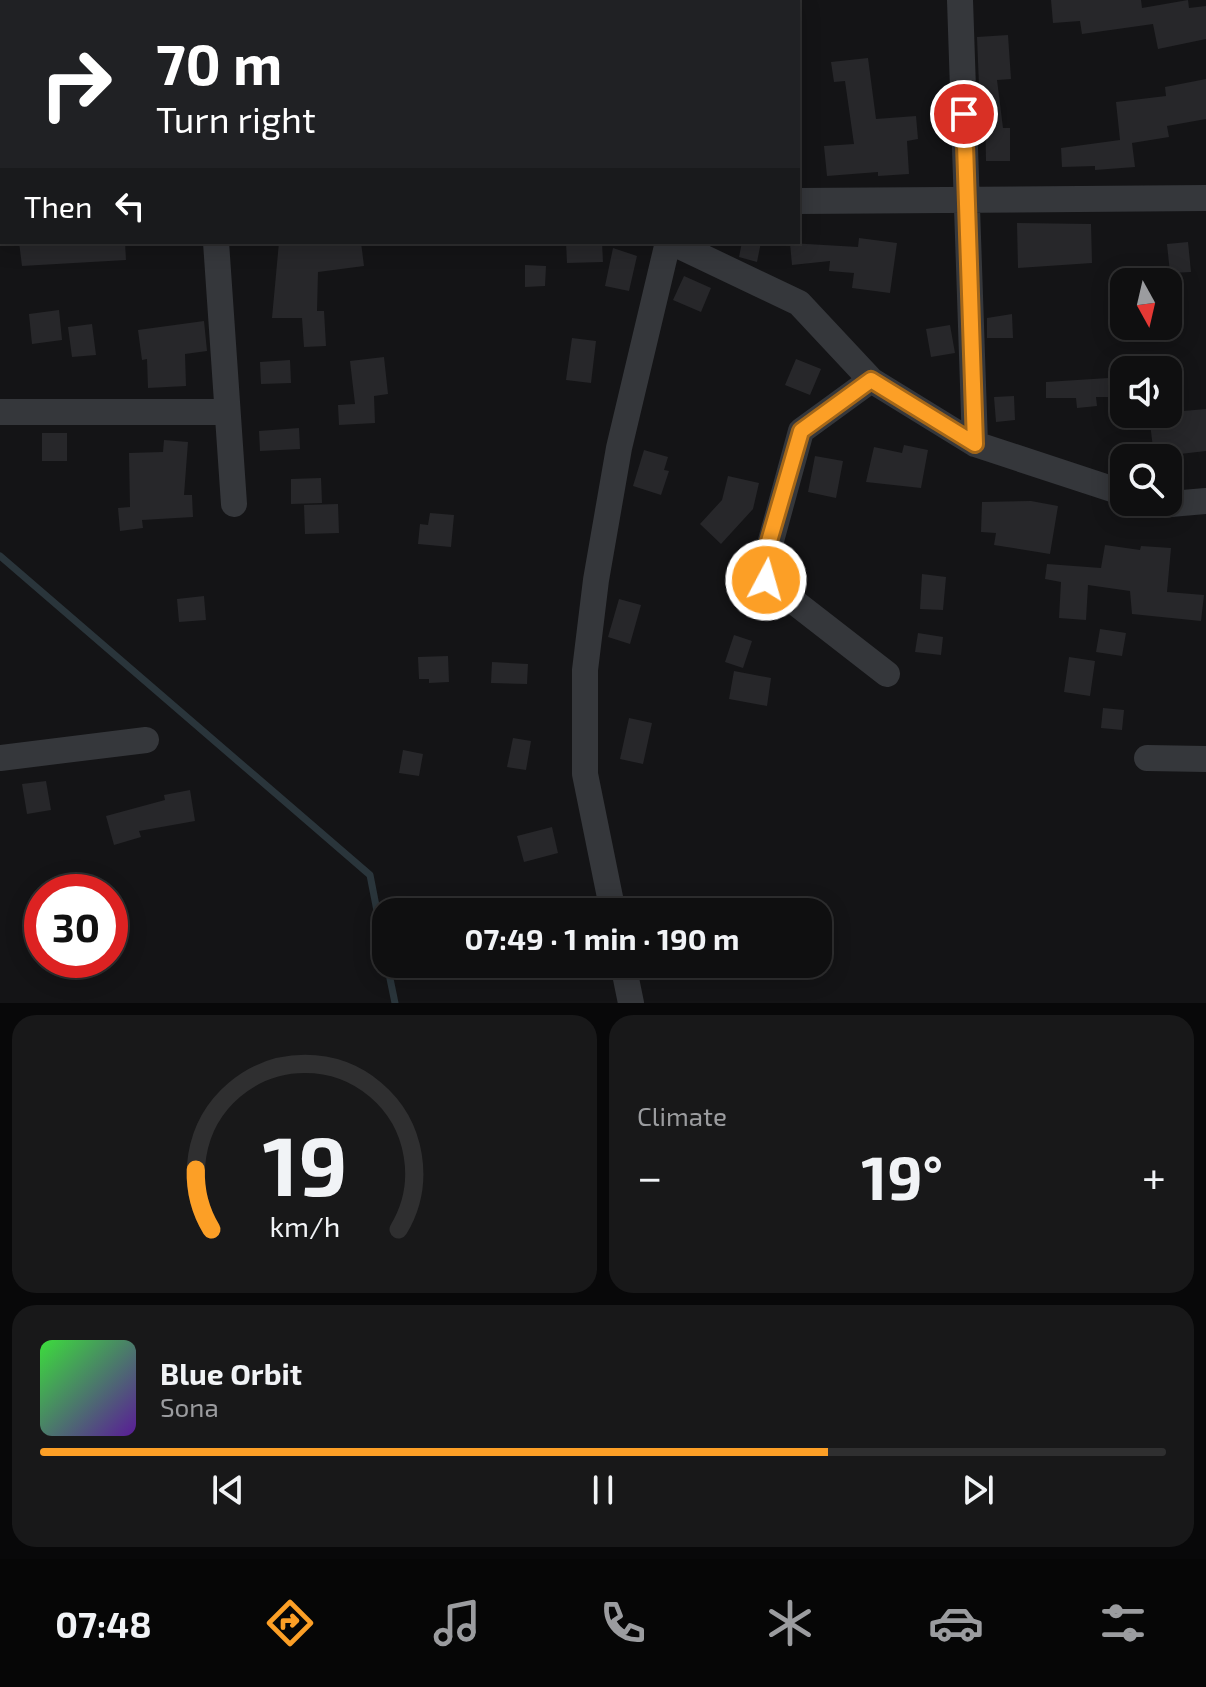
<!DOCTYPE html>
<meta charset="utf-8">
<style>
:root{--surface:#0f0f10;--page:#181819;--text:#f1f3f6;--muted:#9b9c9f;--line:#2f2f30;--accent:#fc9f26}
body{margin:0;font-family:"Exo 2",sans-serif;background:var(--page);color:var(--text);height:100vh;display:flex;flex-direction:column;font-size:30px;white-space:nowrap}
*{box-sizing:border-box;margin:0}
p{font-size:26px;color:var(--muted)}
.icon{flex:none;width:44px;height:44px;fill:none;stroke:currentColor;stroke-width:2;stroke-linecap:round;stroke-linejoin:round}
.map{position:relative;height:1003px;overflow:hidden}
.drawer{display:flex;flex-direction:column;gap:12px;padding:12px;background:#080809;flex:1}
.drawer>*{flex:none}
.hud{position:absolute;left:0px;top:0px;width:800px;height:244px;box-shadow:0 4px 20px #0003,0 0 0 2px var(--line);background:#202124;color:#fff;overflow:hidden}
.needle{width:52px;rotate:172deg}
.controls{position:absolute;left:1110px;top:268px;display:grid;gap:16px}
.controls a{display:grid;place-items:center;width:72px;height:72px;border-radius:16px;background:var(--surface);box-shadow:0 4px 20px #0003,0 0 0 2px var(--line);font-size:40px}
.speed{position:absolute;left:24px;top:874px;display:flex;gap:16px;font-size:40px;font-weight:700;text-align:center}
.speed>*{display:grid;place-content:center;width:104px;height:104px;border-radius:50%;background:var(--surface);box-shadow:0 4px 20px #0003,0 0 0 2px var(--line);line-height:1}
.speed .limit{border:12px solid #d22;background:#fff;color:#111}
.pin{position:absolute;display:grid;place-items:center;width:68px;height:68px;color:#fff;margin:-34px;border:4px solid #fff;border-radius:50%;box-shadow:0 2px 8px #0007}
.me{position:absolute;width:88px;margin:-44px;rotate:6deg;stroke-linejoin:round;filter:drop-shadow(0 0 6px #0008)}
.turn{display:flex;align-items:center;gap:28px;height:168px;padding:0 24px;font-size:36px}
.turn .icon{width:104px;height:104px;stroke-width:2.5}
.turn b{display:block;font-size:56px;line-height:68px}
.then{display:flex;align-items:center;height:76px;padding:0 24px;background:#0003;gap:16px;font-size:30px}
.big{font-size:60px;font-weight:700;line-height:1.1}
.drawer .tile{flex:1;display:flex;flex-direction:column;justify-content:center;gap:12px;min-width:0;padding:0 28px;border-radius:24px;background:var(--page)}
.drawer .dial{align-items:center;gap:0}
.dial svg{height:208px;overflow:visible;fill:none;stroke:var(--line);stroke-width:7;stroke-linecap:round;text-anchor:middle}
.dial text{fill:var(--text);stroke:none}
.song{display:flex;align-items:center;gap:24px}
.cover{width:96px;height:96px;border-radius:12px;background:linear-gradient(135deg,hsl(120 70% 55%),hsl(270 70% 35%))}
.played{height:8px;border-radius:4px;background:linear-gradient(90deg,var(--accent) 70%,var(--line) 70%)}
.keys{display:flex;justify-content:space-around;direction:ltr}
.heat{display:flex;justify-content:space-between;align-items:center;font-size:44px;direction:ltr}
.drawer .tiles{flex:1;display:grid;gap:12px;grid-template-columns:1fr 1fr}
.tile:last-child{grid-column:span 2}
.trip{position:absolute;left:372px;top:898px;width:460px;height:80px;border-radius:24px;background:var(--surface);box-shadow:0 4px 20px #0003,0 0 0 2px var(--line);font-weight:700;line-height:80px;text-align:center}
.tab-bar{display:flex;height:128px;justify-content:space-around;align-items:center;background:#060606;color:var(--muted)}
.tab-bar .icon{width:56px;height:56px}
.tab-bar .selected{color:var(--accent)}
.tab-bar b{font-size:36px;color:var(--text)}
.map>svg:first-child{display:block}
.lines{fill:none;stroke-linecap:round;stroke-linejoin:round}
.stream{stroke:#2a353b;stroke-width:7}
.building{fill:#27272a}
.minor{stroke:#35373b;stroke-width:26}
.route-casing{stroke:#a46719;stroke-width:20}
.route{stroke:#fc9f26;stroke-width:14}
</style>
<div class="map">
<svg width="1206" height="1003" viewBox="0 0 1206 1003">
<rect width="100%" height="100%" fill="#141416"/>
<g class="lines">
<path class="stream" d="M0 556 370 875 386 957
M387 964 395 1003"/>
</g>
<path class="building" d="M1051 0H1141L1142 8 1188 0 1189 8 1206 6V39L1158 49 1153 24 1082 34 1080 21 1053 23Z
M1008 35 1011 79 997 80 1003 128H1010V161H986L985 109 980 110 977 37Z
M868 58 876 119 916 116 918 139 907 141 909 174 878 176V172L827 176 824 146 854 144 845 81 834 82 831 62Z
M1206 79V119L1167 126 1169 137 1132 143 1135 167 1095 170V166L1062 167 1061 148 1120 140 1116 102 1166 96 1165 87Z
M1017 223 1091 224 1092 263 1018 268Z
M859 238 897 243 890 293 852 288 854 273 829 271 830 261 792 265 790 243 858 247Z
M19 242H125L126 260 22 266Z
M279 242H361L364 266 318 272 317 311H324L326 346 304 347 302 318H272Z
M566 242H602L603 262 567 263Z
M742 242H761L757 262 739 257Z
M1188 242 1191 272 1170 273 1167 244Z
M613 248 637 256 629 291 605 286Z
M525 265 546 266 545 286 525 287Z
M684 276 711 288 701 312 673 300Z
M59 310 62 340 32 344 29 314Z
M1012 314 1013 338H987V318Z
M204 321 207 351 185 354 186 386 148 388 147 359 142 360 138 330Z
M92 324 96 355 72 357 68 327Z
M950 325 955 353 931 357 926 329Z
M572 338 596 341 591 383 566 380Z
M384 357 388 394 374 396 375 423 339 425 338 405 355 404 350 361Z
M796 359 821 369 810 395 785 385Z
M290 360 291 383 261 384 260 362Z
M1124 377V397H1096L1097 406 1077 408 1076 398H1046V382Z
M1014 396 1015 420 996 422 994 397Z
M1206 409V451L1154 457 1149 414Z
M299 428 300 449 260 451 259 431Z
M42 433H67V461H42Z
M164 440 188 442 184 495H192L193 517 142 520 143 528 120 531 118 508 130 507 129 453 163 452Z
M904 445 928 450 921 488 866 482 874 447 902 453Z
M644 450 668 457 664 470 669 471 661 495 633 486Z
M815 456 843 461 836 498 808 492Z
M728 476 759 483 753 509 721 544 700 524 722 500Z
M321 478 322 503 291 504V479Z
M1031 501 1058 506 1050 554 994 545 996 533 981 532 982 502Z
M338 504 339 533 305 534 304 505Z
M430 513 454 515 451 547 418 544 420 524 428 525Z
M1105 545 1140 550 1141 546 1171 548 1167 592 1204 595 1201 621 1132 614 1130 591 1088 585 1086 620 1059 618 1061 582 1045 579 1047 564 1101 568Z
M922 574 946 577 943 610 920 609Z
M204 596 206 620 179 622 177 599Z
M619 599 641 605 630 644 608 637Z
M1100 629 1126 633 1122 656 1096 652Z
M918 633 943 637 941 655 915 652Z
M734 635 752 641 743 668 725 662Z
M448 656 449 682 429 683V679H419L418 657Z
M1069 657 1095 661 1090 696 1064 692Z
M492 662 528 664 527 684 491 683Z
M734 671 771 678 767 706 729 699Z
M1103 708 1124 710 1122 730 1101 728Z
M629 718 652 723 643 764 620 759Z
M513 738 531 741 526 770 507 767Z
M403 750 423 754 419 776 399 773Z
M46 781 51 810 27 814 22 784Z
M190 790 195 821 139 831 141 837 114 845 106 816 165 800 164 795Z
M552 827 558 853 524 862 517 836Z"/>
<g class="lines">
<path class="minor" d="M202 0 203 2
M593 0V2
M780 0V2
M960 0 975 444
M0 188H2
M798 201 1206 198
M216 242 234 504
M671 242 799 303 871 380 975 444 1124 493
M871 380 801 431 763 570 766 580 887 674
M0 412H227
M1151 502 1159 505 1206 501
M0 758 146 740
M1147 758 1206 759
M613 912 585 774V670L596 580 619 448 668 242
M623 964 631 1003"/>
</g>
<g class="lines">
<defs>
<path id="route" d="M766 580 763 562 801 431 871 380 975 444 964 114"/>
</defs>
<use href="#route" class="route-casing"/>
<use href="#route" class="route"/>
</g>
</svg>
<div class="controls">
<a><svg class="needle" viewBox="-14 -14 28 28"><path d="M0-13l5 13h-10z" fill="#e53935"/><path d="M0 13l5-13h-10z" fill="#9b9c9f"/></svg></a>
<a><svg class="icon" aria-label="sound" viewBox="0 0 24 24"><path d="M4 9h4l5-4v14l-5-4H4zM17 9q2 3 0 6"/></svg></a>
<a><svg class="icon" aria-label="search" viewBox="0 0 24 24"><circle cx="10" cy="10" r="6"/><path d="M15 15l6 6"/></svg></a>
</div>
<div class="speed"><div class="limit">30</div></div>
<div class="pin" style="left:964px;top:114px;background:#d93025"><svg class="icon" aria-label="arrive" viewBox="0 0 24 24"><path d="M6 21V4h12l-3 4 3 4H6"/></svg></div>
<svg class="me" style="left:766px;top:580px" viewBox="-20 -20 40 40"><circle r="17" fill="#fc9f26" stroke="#fff" stroke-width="3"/><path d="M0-11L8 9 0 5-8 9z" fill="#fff"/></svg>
<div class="trip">07:49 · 1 min · 190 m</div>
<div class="hud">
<div class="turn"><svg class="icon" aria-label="right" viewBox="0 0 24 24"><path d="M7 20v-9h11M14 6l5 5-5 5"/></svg><div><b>70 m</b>Turn right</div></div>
<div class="then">Then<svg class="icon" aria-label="left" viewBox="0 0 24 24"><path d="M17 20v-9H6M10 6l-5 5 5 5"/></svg></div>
</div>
</div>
<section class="drawer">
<div class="tiles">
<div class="tile dial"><svg viewBox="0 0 100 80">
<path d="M14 69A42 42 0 1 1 86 69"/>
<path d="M14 69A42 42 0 0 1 8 46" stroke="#fc9f26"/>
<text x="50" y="56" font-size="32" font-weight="700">19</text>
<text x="50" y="72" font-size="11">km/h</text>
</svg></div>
<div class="tile"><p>Climate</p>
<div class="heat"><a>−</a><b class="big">19°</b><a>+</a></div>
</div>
<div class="tile">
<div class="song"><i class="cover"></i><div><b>Blue Orbit</b><p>Sona</p></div></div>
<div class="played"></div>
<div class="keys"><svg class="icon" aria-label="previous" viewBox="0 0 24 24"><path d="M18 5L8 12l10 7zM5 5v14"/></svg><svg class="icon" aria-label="pause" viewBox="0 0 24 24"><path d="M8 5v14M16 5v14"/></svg><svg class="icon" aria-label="next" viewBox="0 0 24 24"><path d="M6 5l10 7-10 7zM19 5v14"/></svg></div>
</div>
</div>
</section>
<nav class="tab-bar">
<b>07:48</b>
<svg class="icon selected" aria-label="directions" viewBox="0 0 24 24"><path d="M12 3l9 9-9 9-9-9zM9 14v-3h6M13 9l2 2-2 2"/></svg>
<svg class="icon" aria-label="music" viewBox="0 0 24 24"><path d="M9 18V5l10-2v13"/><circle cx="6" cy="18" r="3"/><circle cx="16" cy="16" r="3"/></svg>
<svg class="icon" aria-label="phone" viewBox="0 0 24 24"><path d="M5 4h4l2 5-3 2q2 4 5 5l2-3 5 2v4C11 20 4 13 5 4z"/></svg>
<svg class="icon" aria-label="climate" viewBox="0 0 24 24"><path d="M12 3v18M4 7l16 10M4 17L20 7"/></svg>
<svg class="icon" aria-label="car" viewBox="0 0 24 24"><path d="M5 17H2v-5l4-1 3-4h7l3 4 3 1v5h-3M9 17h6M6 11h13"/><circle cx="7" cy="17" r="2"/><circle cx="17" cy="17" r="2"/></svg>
<svg class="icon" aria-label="filters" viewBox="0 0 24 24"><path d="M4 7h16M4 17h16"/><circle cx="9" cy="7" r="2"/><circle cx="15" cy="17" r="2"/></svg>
</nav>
